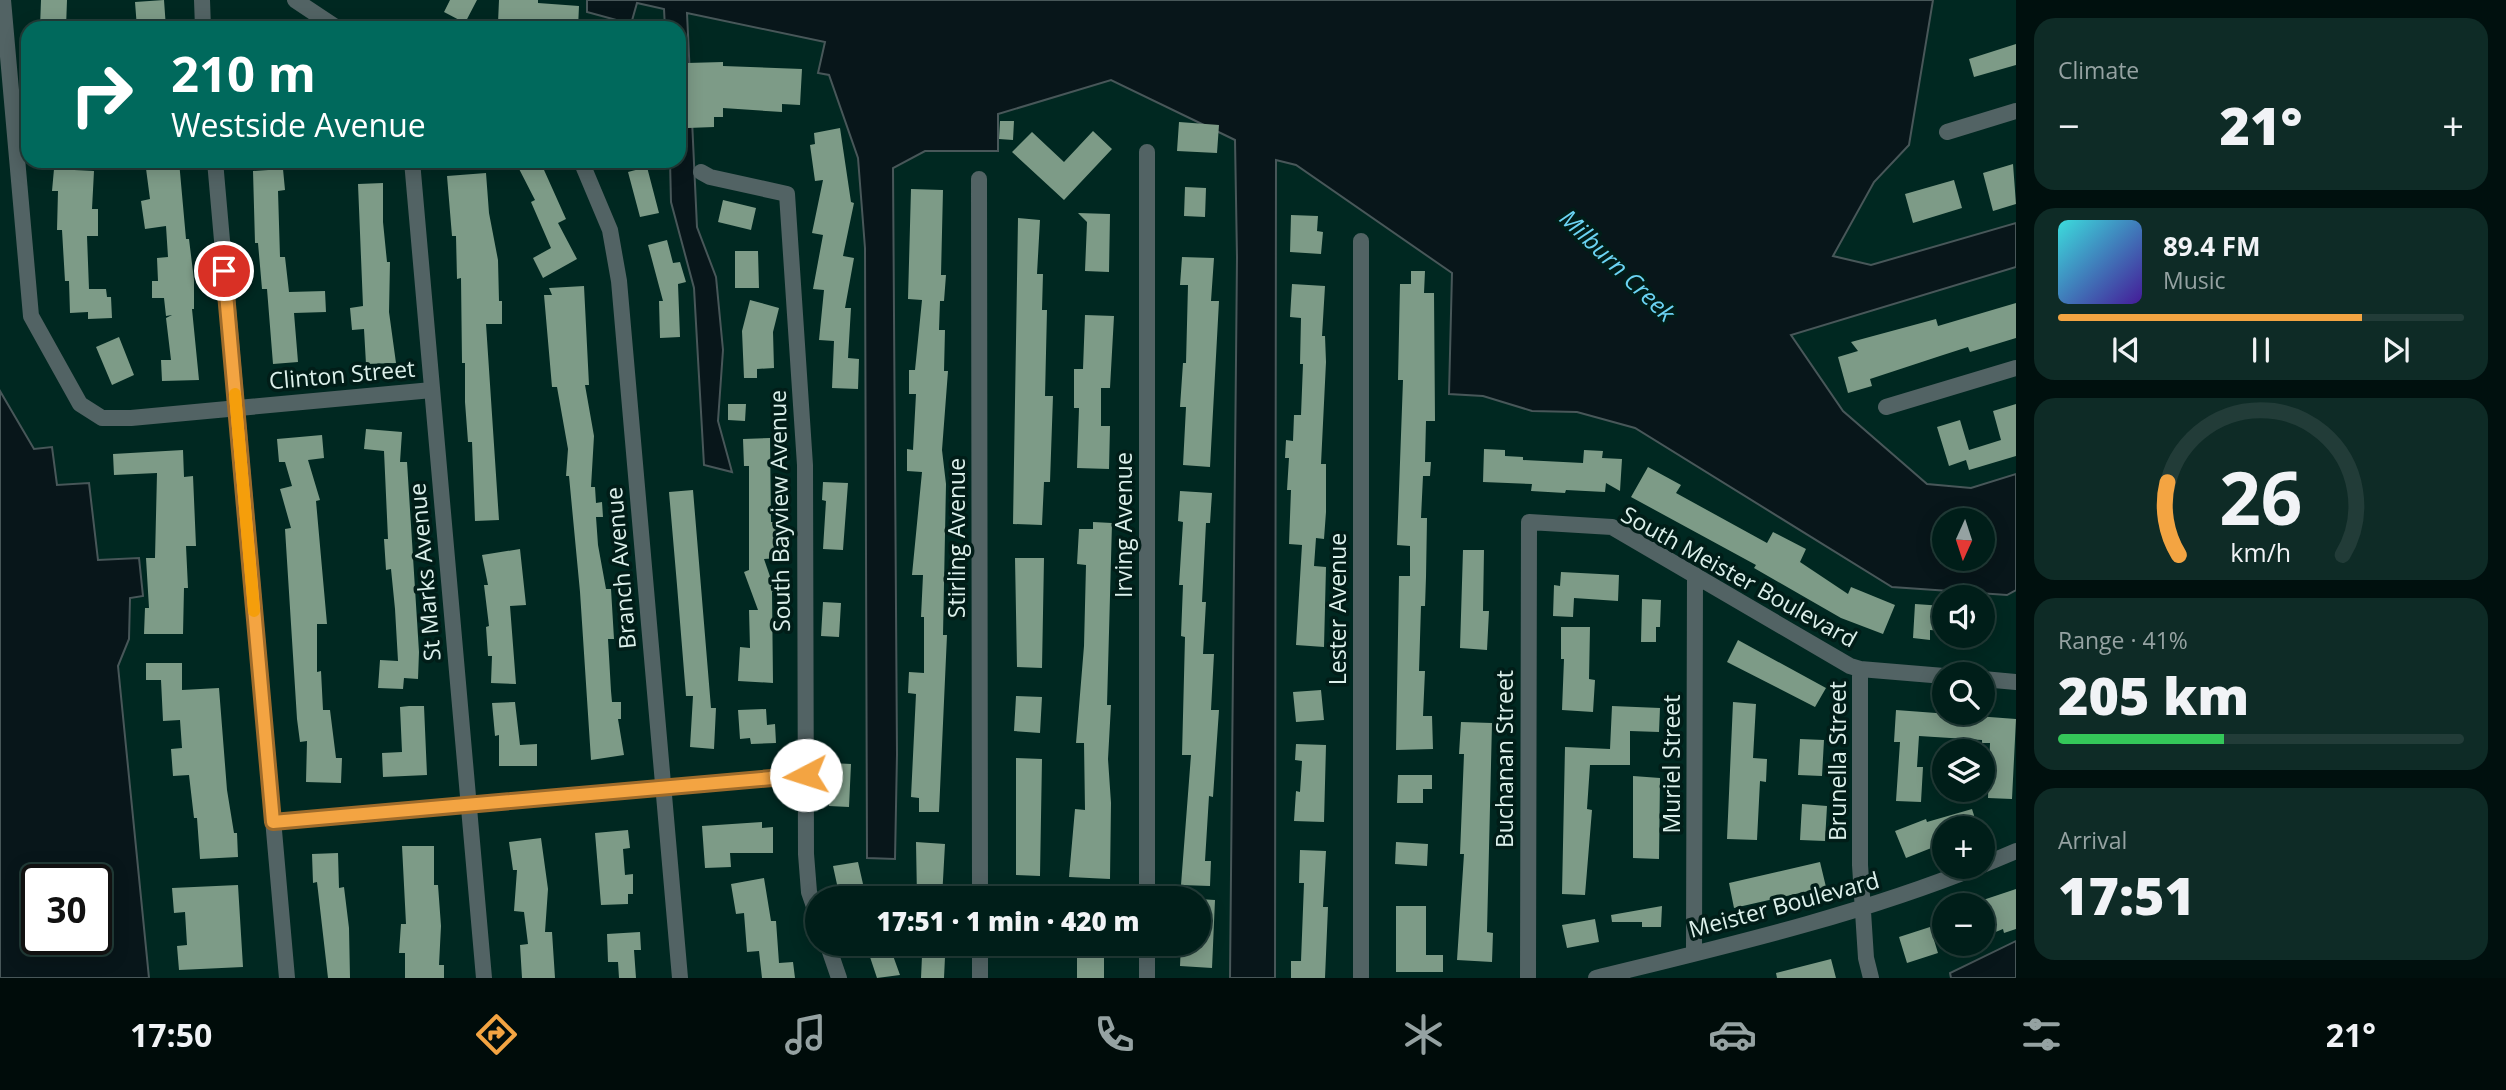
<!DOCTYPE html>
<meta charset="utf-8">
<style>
:root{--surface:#001e19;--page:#0e2b26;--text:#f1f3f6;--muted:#95a2a2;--line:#223c38;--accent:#f3a442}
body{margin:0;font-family:"Open Sans",sans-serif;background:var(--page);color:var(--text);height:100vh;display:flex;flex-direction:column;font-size:26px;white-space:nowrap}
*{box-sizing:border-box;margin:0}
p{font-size:23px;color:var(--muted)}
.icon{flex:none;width:38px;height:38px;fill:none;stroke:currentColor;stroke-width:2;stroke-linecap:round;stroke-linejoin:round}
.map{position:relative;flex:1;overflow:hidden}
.sheet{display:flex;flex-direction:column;gap:18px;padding:18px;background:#00100e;width:490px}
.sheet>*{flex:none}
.guide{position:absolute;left:21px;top:21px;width:665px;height:147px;border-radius:21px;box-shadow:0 4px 18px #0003,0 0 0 2px var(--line);background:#00695c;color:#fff;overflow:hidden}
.needle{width:46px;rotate:183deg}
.fabs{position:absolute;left:1932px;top:508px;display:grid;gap:14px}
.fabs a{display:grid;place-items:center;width:63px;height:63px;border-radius:50%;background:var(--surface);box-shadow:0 4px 18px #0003,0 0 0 2px var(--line);font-size:35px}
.speed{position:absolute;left:21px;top:864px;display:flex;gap:14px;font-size:35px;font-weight:700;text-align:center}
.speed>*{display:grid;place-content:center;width:91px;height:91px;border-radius:50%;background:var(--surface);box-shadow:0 4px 18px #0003,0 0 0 2px var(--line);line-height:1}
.speed .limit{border:4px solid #111;border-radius:10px;background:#fff;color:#111}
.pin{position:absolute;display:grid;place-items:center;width:60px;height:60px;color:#fff;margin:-30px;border:4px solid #fff;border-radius:50%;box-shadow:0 2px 7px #0007}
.me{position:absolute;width:77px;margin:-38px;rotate:265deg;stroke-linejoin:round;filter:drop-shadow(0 0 5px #0008)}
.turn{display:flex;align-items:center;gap:24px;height:147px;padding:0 35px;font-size:32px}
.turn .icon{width:91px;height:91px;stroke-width:2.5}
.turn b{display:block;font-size:49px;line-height:60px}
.big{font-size:52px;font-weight:800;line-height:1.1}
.sheet .card{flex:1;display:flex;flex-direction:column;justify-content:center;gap:10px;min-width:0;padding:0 24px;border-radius:21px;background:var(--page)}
.sheet .dial{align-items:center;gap:0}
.dial svg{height:182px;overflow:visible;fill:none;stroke:var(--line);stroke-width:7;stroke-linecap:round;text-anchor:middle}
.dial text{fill:var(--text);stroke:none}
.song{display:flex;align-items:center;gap:21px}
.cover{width:84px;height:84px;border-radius:10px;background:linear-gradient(135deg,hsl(180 70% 55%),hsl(260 70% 35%))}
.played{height:7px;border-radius:4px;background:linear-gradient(90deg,var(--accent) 75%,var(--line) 75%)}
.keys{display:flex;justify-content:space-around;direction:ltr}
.heat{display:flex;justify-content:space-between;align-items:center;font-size:38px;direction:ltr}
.charge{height:10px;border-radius:5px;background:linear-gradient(90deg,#34c759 41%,var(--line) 0)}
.trip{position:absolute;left:805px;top:886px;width:406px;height:70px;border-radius:35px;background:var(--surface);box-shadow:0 4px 18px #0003,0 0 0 2px var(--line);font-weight:800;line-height:70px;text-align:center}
.menu{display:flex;height:112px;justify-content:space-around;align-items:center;background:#000c0a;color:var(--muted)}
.menu .icon{width:49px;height:49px}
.menu .current{color:var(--accent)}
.menu b{font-size:32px;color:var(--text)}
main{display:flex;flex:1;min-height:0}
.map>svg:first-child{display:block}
.water{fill:#08161a;stroke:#485759;stroke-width:2;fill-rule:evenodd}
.building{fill:#7d9b87}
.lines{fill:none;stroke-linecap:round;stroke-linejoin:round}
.street{stroke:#526364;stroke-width:16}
.route-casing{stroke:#9e6b2b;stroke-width:18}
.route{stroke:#f3a442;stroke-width:12}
.slow{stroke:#f59e0b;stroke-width:12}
.labels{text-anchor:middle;stroke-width:7;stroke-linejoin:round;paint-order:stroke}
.street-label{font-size:23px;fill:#dcf0eb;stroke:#011d18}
.water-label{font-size:24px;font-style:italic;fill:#6bd3f3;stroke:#011d18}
</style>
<main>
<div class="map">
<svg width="2016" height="978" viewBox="0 0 2016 978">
<rect width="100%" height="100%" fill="#002821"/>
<path class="water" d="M587 0H1933L1909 145 1874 182 1833 256 1871 265 2016 223V267L1791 335 1843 411 1927 484 1971 488 2016 474V590L2007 595 1892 587 1635 428 1577 412 1532 411 1483 396 1449 394 1452 273 1296 165 1276 160 1275 978H1230L1237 257 1235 140 1111 80 998 114V151H925L893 168 897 754 895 859 867 858 865 248 858 158 829 75 818 73 825 42 687 13 697 227 716 277 723 350 718 421 732 472 704 465 694 288 671 202 670 161H679V28H665L664 9 637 3 631 24 587 12ZM1944 520H1983V558H1944Z
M0 391 34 449 52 447 57 485 89 483 98 560 139 558 143 596 130 598 129 639 118 666 149 978H0ZM37 880H96V940H37Z
M2016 941V978H1951L1950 973Z"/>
<path class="building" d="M41 0H67L66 28H40Z
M164 0 166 28H137L135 2Z
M450 0H477L465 23 444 12Z
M499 0H538V3L579 6 578 28 498 23Z
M2016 44V65L1974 77 1969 59Z
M723 62V66L802 69 800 105 782 104V112L723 108V117H714V127L688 128 687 63Z
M1000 121H1014L1013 140 999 139Z
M1179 122 1219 125 1217 153 1177 151Z
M840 128 851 202 854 203 843 256 854 258 845 308H851L848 358 859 359 858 389 832 388 834 341 819 340 824 290 813 289 823 235 812 233 823 180 815 181 810 145 815 144 814 133Z
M1093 131 1112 149 1064 200 1012 152 1032 132 1064 162Z
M145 161H179L186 239H189L194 280V309H192L199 380 162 381 161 360H171L166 318 172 315 166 316 164 298H152V281H158L157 258 168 257 166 226 145 229 141 201 150 199Z
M515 161H540L566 219 558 223 577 259 543 278 533 258 551 248 531 202 535 200Z
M2013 164 2016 204 1993 211 1983 173Z
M647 167 659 213 640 217 628 172Z
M54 169 94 171 92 209H98V236H87L89 289H106L107 297H111L112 318 88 319V312L70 313 69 281H65L62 230H57L58 191H52Z
M283 169 285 190 278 191 280 257H285L289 292 325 291 326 312 294 313 298 362 273 364 267 289H262L258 243H255L253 171Z
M486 173 489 213 498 260 499 301H502V324H486L499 520 475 521 472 442H468L465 402V363H462L461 278 457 279 456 236H452L447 176Z
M1954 180 1962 208 1913 223 1905 194Z
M383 183V222L387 262H390L389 312 396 363 366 364 364 329 352 330 350 308 363 306 358 184Z
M1185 187 1206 188 1205 217 1184 216Z
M911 189 943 190 941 275H946L944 301H940L939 330H945L944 371H948L942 450 946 484 943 635H947L939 812H919V798L911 797 916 694 908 693 909 672 924 673V617H921L923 575H912L922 472 907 471V449L913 450 916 394H909V370H915L922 300 908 299Z
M723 200 756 208 751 230 718 222Z
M1078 213 1110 214 1109 272 1085 271 1087 222Z
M1291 215 1318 216 1317 231 1323 232 1321 254 1290 252Z
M1018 218 1040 220 1037 274H1043L1042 310H1047L1045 396H1053L1050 482H1044L1042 525 1013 524Z
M667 240 673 263 680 262 686 282 678 284 680 337 660 338 659 301H663L648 245Z
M735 251H758L759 288H735Z
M1182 257 1214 258 1211 301H1219L1210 467 1183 465 1186 407H1180L1183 363H1186L1188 285H1180Z
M1411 271H1425L1424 293H1434L1435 421H1426L1425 462H1431L1430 476H1423L1421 518H1427L1426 577 1425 606H1421L1419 671H1425L1423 716H1432L1433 749 1396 750 1399 576H1410V546L1397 545 1403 380H1398L1400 284H1411Z
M1292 284 1325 286 1322 336H1325L1326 362 1321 464H1326V512L1324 539 1316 538 1314 566 1326 567 1324 647 1296 645 1302 545 1289 544 1291 490H1287L1289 458H1285L1286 440 1293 441 1294 415H1301L1303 364H1300L1301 318 1290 317Z
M584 286 589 385H585L594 436 591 487H595L596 503 602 502 603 517H596L598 545 606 589H611L614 639H608L611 691 612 702H621V719H618L624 755 591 760 580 592 569 476H566L568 449 557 387H552L544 295H552L549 288Z
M750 300 779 308 773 332 774 368 757 369V378H744L742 331Z
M2016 303V338L1970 352 1968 347 1940 356 1870 379 1872 386 1848 393 1838 357 1858 351 1851 342 1936 319 1938 326Z
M1085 315 1114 316 1110 388H1101V426H1110L1109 469 1077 468 1079 408H1074V369H1083Z
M119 337 134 375 112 385 96 347Z
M728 404H746L745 421 728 420Z
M2016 404V456L1969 470 1966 460 1949 466 1937 427 1960 420 1969 450 2001 440 1993 411Z
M366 429 402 432 400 462H407L419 652 418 679 404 678 403 689 378 688 380 660 398 661 395 609 391 569 386 570 384 539H388L384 451 364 449Z
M322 435 324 458 308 460 320 500 316 501 327 624H317V672L321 671 323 710H330L336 758H342L341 783 306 782 307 741 300 742 297 719 285 529 291 528 280 489 292 486 285 462H279L277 439Z
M770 438 771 522H777L779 558 764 559 775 591 772 592 773 683 738 681 740 647 750 648 749 610H758L744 572 749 570V466H744L743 439Z
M1484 449 1505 450V456L1523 457V460L1583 463 1584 450 1603 451 1602 458 1622 459 1620 491 1606 483 1605 492 1566 490 1565 493 1531 491 1532 484 1483 482Z
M183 450 184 477 193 476 196 546H186L188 588H184L183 634H144L145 608H149L146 558H155L157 473 114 475 113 454Z
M1648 467 1681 485 1676 493 1767 543 1773 532 1806 549 1800 562 1848 594 1851 587 1895 605 1883 634 1841 618 1754 568 1756 565 1631 497Z
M823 482 848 483 843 550 823 549 826 501 822 500Z
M693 490 711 708H716L714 749 690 747 693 696H686L677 585 669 492Z
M1180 491 1212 493 1210 523H1206L1202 602H1206L1203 654H1214L1211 710H1219L1213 797 1209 796 1205 861H1211L1210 886 1181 885 1191 755H1182L1185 637 1181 636 1183 585H1179L1183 522 1178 521Z
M1093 522 1112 523 1107 705H1111L1108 759 1111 803 1110 879 1069 877 1075 809 1085 810 1084 743H1076L1084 646 1086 565 1077 564 1079 529H1093Z
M520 549 526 605 510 606 516 684 491 683 492 656H488L486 627 489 626 484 585H488L482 555Z
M1463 550H1484L1483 611H1489L1487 650 1460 648Z
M1015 558H1044L1042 668 1017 667Z
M1561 572 1619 575 1618 601 1574 598 1573 617 1553 616 1554 585 1560 586Z
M1642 599 1661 600 1660 627H1656V642H1641Z
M823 602 841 603 839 637 821 636Z
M1915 604 1944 606V631L1930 630V640L1913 638Z
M1561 627H1590L1589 679 1595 680 1593 712 1562 710 1564 659H1561Z
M1738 640 1826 688 1815 707 1727 662Z
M146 663H182V690L219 688 227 790 234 833H237L238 857 200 859 197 818H194L189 775 173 776 171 749 182 748 180 720 163 721 161 680H146Z
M1321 690 1324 720 1296 722 1293 692Z
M1016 696 1042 697 1040 733 1014 731Z
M515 702 520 745 537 744V766H499V735L495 736 492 703Z
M1733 702 1756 704 1753 758 1767 759 1766 782 1760 781 1757 840 1727 839Z
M409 706H424L427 775 383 777 382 753 402 752 400 707Z
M1612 706 1660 708 1659 732 1630 731V765H1590L1587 809 1592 810 1585 895 1562 894 1565 747 1610 749Z
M766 709 767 725 775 724 776 743 751 744 750 738 740 739 738 710Z
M1896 710 2016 719 2012 799 1988 798 1990 743H1982V740L1919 736 1917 767H1923L1921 802 1896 801 1900 742H1894Z
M1461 722 1492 723 1487 932 1493 933 1492 962 1457 960 1464 854H1460L1464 754H1459Z
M1800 739 1824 740 1822 776 1798 775Z
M1296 744 1326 745 1324 822 1294 821 1296 791 1300 792 1302 761 1295 760Z
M1016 758 1042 759 1040 876 1016 875Z
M831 763 851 764 849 807 829 806Z
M1398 775H1432V789H1423V803H1397Z
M1633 776 1660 778 1659 859 1633 858Z
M1802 804 1827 806 1825 841 1800 840Z
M1972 809 1978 828H1944V843L1906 858 1895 831 1926 819 1927 822Z
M762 822V828L773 827V853H730L731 867 705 868 702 826Z
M628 830 630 848 623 849 625 875 633 874V894H628V904L601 905 595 833Z
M541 838 548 889 545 932H552L555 978H522L520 945 528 944 524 912 514 911 517 870H513L509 842Z
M916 842 945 844 942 898H917Z
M1396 842 1428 844 1427 866 1395 864Z
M402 846H434V885H438L441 926 439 965H444V978H405V953H399L401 924H406Z
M1300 850 1326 851 1323 907H1328L1325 978H1291V961H1301L1304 883H1299Z
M338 853 339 888 344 887 349 928 350 978H328L317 882 313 883 312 854Z
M858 862 863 884 838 889 833 866Z
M1820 862 1826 887 1734 908 1729 883Z
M764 878 771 921H776L779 963 793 962 795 978H762L759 951 747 952 744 913 736 914 731 884Z
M238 885 243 967 179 970 177 946 187 945 185 912 174 913 172 888Z
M2016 889V929L2004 933 2003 929 1983 937V900Z
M1199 899 1215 900 1212 968 1180 966 1181 943H1199Z
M1396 906H1426V955H1443V972H1396Z
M1662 906 1661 927H1642V922H1612L1611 915Z
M1595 919 1599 942 1567 948 1562 925Z
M1930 927 1938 953 1907 963 1899 937Z
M640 932 641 950H634L636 978H619L618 962H608L607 934Z
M1077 943H1110L1109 958H1104V978H1077Z
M891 950 900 975 877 978 870 957Z
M922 956 945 957 944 978H921Z
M1831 959 1836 978H1777L1776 973Z"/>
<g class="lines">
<path class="street" d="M3 0 31 316 80 404 102 418H131L432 390
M202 0 203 28
M295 0 337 28
M1947 132 2016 111
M215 161 287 978
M412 161 484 978
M581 161 610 230 619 281 680 978
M701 172 710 177 787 194 805 465 806 854 809 892 817 915
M979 179 980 898
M1886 407 2016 368
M1860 669V865L1866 958 1871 978
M1983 679 2016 682
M273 822 806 775
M1983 865 2016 851
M1147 898V152
M827 943 839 978
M980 943V978
M1694 953 1695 575
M1147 978V943
M1361 978V241
M1528 978 1529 522 1612 527 1850 666 1860 669 1944 676
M1596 978C1726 946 1856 916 1980 866"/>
</g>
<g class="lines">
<defs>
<path id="route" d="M224 271 273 822 806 775"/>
</defs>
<use href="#route" class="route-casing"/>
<use href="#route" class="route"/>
<path class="slow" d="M235 394 254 611"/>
</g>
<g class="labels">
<g class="street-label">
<text transform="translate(342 375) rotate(-5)" y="8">Clinton Street</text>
<text transform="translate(780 511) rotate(-91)" y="8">South Bayview Avenue</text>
<text transform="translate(1124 525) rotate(-90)" y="8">Irving Avenue</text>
<text transform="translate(957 538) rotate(-90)" y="8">Stirling Avenue</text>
<text transform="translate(621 568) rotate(-95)" y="8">Branch Avenue</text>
<text transform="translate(425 572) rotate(-95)" y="8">St Marks Avenue</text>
<text transform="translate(1739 577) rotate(29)" y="8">South Meister Boulevard</text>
<text transform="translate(1338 609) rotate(-90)" y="8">Lester Avenue</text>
<text transform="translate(1505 759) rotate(-90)" y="8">Buchanan Street</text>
<text transform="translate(1838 761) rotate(-90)" y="8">Brunella Street</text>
<text transform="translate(1672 764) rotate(-90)" y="8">Muriel Street</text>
<text transform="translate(1784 905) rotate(-15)" y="8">Meister Boulevard</text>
</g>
<g class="water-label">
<text transform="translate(1617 266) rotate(44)" y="8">Milburn Creek</text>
</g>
</g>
</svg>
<div class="fabs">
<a><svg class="needle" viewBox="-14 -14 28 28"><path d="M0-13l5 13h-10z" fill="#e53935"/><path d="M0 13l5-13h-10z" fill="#95a2a2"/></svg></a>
<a><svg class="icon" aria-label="sound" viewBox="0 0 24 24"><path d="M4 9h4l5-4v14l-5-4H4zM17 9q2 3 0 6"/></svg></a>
<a><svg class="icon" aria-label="search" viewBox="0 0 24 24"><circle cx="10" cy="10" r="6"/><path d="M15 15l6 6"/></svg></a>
<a><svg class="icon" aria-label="layers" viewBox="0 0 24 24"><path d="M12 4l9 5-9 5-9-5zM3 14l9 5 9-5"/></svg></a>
<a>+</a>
<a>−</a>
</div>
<div class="speed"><div class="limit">30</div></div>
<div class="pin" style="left:224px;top:271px;background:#d93025"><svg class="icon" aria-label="arrive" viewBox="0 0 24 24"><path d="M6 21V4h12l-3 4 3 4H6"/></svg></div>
<svg class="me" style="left:806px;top:775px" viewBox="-20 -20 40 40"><circle r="19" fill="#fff"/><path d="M0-13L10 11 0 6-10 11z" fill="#f3a442"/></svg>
<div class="trip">17:51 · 1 min · 420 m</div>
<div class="guide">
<div class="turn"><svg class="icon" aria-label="right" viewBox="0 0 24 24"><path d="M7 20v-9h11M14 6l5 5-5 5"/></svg><div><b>210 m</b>Westside Avenue</div></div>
</div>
</div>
<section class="sheet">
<div class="card"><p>Climate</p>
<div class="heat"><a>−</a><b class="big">21°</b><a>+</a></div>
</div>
<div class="card">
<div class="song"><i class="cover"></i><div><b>89.4 FM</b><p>Music</p></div></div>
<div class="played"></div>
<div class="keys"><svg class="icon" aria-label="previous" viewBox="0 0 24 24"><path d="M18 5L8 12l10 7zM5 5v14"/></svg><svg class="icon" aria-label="pause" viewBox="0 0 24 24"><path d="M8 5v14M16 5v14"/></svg><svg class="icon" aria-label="next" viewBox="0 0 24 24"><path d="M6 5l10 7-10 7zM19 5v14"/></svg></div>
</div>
<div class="card dial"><svg viewBox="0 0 100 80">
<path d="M14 69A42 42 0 1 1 86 69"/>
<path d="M14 69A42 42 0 0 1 9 37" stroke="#f3a442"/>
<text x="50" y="56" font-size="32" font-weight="700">26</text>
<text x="50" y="72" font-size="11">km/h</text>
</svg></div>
<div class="card"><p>Range · 41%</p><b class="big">205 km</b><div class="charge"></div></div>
<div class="card"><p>Arrival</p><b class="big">17:51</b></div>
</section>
</main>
<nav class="menu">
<b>17:50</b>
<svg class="icon current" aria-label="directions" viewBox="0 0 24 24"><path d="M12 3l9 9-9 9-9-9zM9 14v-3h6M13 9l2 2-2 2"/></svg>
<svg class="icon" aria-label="music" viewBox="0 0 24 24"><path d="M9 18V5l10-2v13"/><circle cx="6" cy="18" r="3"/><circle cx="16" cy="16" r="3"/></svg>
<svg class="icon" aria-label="phone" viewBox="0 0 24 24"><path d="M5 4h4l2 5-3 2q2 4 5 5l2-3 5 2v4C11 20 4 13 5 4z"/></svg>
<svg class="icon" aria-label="climate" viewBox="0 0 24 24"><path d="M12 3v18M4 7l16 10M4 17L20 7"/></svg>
<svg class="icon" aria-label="car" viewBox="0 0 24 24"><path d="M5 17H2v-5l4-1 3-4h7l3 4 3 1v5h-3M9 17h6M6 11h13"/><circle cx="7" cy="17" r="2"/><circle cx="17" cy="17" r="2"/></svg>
<svg class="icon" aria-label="filters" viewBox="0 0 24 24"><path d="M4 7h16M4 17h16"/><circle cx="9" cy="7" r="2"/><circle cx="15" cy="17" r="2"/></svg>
<b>21°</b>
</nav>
